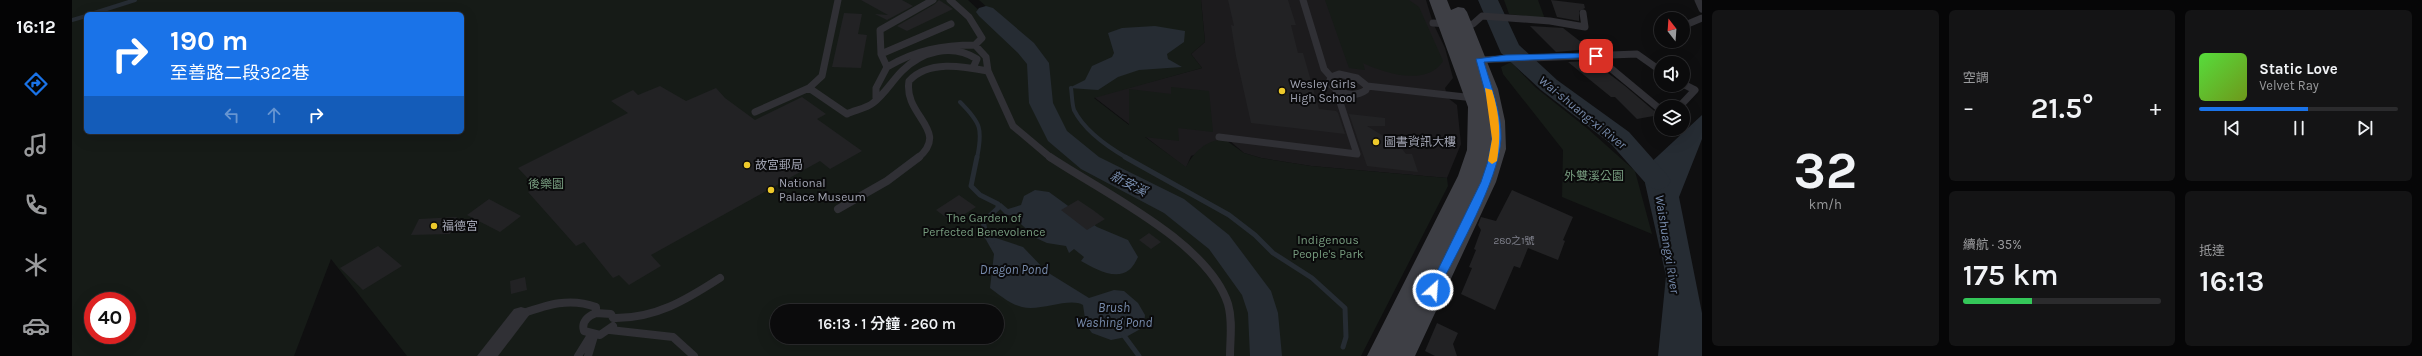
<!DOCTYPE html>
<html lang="zh-TW">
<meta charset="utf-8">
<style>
:root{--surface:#0b0b0c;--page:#141415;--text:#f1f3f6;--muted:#9a9b9d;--line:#2b2b2d;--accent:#1a73e8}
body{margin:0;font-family:Karla,"Noto Sans TC",sans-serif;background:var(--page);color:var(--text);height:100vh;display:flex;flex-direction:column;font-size:15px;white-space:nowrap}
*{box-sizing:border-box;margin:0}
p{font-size:13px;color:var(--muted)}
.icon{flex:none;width:22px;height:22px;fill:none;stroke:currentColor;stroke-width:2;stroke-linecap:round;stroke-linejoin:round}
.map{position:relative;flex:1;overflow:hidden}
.details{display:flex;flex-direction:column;gap:10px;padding:10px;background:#060607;width:720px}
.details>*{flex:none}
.top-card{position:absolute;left:12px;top:12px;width:380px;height:122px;border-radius:6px;box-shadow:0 4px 16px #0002,0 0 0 1px var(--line);background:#1a73e8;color:#fff;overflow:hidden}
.needle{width:26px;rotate:343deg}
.controls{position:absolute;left:1582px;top:12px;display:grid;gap:8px}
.controls a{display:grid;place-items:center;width:36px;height:36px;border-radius:50%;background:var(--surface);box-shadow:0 4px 16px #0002,0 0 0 1px var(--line);font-size:20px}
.speed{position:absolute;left:12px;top:292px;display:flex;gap:8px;font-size:20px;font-weight:700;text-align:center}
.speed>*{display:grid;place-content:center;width:52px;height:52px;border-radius:50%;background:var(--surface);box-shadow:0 4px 16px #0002,0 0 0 1px var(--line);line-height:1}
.speed .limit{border:6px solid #d22;background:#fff;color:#111}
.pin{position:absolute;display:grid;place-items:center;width:34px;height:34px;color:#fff;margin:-17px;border-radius:8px;box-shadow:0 2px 6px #0006}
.me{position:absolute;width:44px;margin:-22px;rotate:26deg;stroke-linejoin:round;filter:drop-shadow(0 0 3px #0008)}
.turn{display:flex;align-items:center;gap:14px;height:84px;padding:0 20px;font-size:18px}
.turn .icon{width:52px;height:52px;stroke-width:2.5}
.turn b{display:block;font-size:28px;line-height:34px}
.lanes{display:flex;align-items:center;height:38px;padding:0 20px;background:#0003;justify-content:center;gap:20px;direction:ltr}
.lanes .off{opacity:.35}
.big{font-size:30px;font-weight:600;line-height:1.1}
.details .tile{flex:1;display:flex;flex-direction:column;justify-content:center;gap:6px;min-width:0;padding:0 14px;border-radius:6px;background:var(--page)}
.details .dial{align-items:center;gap:0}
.dial b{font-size:52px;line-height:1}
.song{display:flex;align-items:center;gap:12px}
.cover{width:48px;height:48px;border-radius:6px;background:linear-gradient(135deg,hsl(110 70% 55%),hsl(80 70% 35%))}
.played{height:4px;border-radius:2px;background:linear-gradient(90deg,var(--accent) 55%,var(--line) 55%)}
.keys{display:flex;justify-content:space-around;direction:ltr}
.heat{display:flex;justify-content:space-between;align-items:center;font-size:22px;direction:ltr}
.charge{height:6px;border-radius:3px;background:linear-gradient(90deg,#34c759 35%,var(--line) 0)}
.details .tiles{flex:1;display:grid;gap:10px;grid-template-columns:repeat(3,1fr)}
.tile:first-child{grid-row:span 2}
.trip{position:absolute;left:698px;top:304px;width:234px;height:40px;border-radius:20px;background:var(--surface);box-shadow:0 4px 16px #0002,0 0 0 1px var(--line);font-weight:600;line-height:40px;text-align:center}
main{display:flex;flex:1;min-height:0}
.menu{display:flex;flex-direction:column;width:72px;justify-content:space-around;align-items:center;background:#040405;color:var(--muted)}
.menu .icon{width:28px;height:28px}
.menu .on{color:var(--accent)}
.menu b{font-size:18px;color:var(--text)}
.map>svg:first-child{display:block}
.built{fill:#1c1b1d}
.green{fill:#161b17;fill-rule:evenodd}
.water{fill:#262c33}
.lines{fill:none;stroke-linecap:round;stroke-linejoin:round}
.stream-far1{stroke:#262c33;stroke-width:4}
.stream{stroke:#262c33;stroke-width:5}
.river{fill:#262c33;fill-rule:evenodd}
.building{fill:#222224}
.lane-far1{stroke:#303035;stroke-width:7}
.lane{stroke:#303035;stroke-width:8}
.street{fill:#303035;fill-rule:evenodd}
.secondary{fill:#3e3f45;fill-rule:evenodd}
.route{fill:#1a73e8;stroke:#114b97}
.slow{fill:#f59e0b}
.poi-dot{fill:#edc92b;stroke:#0a0a0b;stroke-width:1.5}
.labels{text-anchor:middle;stroke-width:4;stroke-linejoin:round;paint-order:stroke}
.number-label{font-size:10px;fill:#80828d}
.poi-label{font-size:12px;fill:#a0a3b1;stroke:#0a0a0b;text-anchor:start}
.park-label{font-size:12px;fill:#779c7f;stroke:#0a0a0b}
.water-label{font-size:13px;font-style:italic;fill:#778bac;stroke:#0a0a0b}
</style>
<main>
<nav class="menu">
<b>16:12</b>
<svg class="icon on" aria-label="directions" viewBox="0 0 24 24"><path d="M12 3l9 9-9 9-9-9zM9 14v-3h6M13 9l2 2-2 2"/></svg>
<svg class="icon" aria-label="music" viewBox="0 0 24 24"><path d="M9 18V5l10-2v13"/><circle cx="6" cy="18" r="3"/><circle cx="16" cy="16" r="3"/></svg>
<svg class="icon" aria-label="phone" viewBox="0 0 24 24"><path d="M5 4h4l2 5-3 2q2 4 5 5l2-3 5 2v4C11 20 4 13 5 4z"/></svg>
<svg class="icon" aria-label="climate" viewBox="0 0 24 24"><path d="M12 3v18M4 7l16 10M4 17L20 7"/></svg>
<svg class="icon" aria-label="car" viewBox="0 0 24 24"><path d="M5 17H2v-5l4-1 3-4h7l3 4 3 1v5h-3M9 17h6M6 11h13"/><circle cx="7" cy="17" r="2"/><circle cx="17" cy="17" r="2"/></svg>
</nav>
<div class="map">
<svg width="1630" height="356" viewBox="0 0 1630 356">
<rect width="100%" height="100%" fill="#0f0f10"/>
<path class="built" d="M1129 0H1354L1361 23 1373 48 1381 78 1373 88 1376 98 1385 105 1389 144 1375 178 1239 166 1189 158 1172 153 1158 141 1119 156 1114 168 1022 97 1130 68 1119 54 1133 42Z"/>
<path class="green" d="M0 0H896L946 47 958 63 961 100 974 131 1028 169 1087 206 1142 244 1175 290 1185 356H335L259 259 222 356H0ZM14 14H390V132H14ZM21 301H55V335H21ZM705 311H925V337H705Z
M907 0H1129L1133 42 1119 54 1130 68 1022 98 1057 125V89L1099 94V87L1137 91 1141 132 1106 128 1107 141 1073 137 1114 167C1122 152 1133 141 1152 139L1172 153 1189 158 1239 166 1375 178 1376 186 1289 356H1207L1194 298 1173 258 1136 221 1027 161 992 134 978 113 974 95 973 66 961 49Z
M1253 0H1337L1347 7 1371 61C1355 87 1312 73 1291 63L1293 70 1277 68Z
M1432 0H1466L1473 19 1437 14Z
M1439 62 1463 87 1516 129 1563 171 1580 234 1490 197 1491 150 1431 74 1429 67Z"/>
<path class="water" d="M1083 26 1113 31 1112 42 1095 54 1096 59 1110 67 1067 70 1046 77 1026 90 997 88 1013 80 1020 66 1040 57 1042 53 1036 33 1050 28Z
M1630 115V139L1607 197 1630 313V356H1586L1594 276 1573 183 1574 167Z
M963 190 977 192 1025 227 1056 240 1066 257C1064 261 1061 267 1057 270 1043 281 1022 268 1009 261L1012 257 1002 249 997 253 994 246 975 243 964 238 939 215H934L924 205 929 203 936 209 949 205 952 196Z
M918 236 951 247 975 272 1017 298 1042 290 1052 291 1066 303 1073 315 1072 327 1054 337 1039 340 1020 333 1014 325 1011 305C997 297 968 312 950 307 937 304 928 295 918 288L922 254 913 238Z"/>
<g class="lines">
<path class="stream-far1" d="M19 14 63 0
M0 20 14 16
M999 88C1000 95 1000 104 1002 110 1012 130 1036 147 1055 158
M888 102C909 123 911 129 905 158"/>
<path class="stream" d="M905 157 899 186 908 195 926 204V208L911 222 915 237 920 241
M1053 157 1157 215 1183 235 1201 253 1240 278 1273 308 1274 337 1271 347
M1050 333 1067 356"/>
<path class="river" d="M1406 0H1426L1447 45 1485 80 1557 132 1595 175 1599 181 1595 187 1586 190 1577 187 1539 144 1469 90 1429 53Z
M914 6 921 8 962 43 977 63 981 103 995 131 1027 157 1112 199 1157 235 1199 291 1206 313 1210 356H1178L1176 313 1170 295 1137 249 1092 213 1009 169 976 141 957 103 955 64 946 53 907 16 904 12 907 8Z"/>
</g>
<path class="building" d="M789 0H830L841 6 815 20 803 14 816 15Z
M867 0 881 9 835 31 825 26 863 4Z
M1156 0H1216L1224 25H1219L1226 53H1231L1247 109 1264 111 1266 113 1273 134 1179 123 1164 56 1159 25 1162 26Z
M1479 0 1512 4 1513 8 1507 11V21L1485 17Z
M772 13 790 14 786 34 795 35 789 68 760 67Z
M1458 26 1491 28 1518 49 1484 52Z
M1520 61 1553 86 1587 115 1565 119 1543 97H1539L1496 62Z
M588 86 614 101 644 88 653 98 683 120 730 97 754 114 745 119 790 151 758 169 748 161 579 255 589 266 557 285 547 275 541 278 512 242 504 246 456 192 465 188 446 168 556 113 539 101 561 90 566 95Z
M1277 114 1313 118V126H1295L1328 146 1334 154H1340L1346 172 1295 166Z
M1440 190 1501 217 1491 240 1493 241 1486 260 1456 248 1448 268 1442 266 1423 310 1389 294 1400 268 1397 267 1404 250 1402 249 1409 230 1406 225 1409 217 1424 221Z
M887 195 904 207 880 222 864 210Z
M417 199 449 216 428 232 395 215Z
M1006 200 1021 210 1033 219 1015 230 989 210Z
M385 217 378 234 339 235 347 219Z
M1077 233 1089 242 1079 249 1067 240Z
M306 246 330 266 291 290 268 268Z
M453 277 455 290 439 294 438 281Z
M1365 323 1386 333 1381 344 1385 356H1363L1353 351Z"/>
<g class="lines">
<path class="lane-far1" d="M878 0 897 17 910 38 903 45
M1231 0 1252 69 1259 77
M1626 0 1630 9
M1361 23 1377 24
M1390 26 1401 24 1410 16 1478 21 1513 27 1511 13
M1611 26 1630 18
M809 54 879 24
M1524 56 1589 110
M1403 60 1565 54 1589 71
M815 67C844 50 870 45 903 45L914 57 916 71
M1267 74 1285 78 1295 86 1294 90C1281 99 1267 93 1257 83L1259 77Z
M1295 86 1402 98
M737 88 750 76 766 0
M804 98V88L815 67 809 54 808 30 861 0
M1607 107 1623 90 1611 84
M683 112 737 88 775 114C783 110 793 109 801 103 812 95 820 81 830 71 850 51 880 43 905 59L901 68
M1147 137 1285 154 1264 90
M846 158C879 130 831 116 837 81 856 60 890 66 916 71L941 126 979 158"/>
<path class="lane" d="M978 157C1030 192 1136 242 1156 304 1161 321 1158 339 1158 356
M766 209 815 181 847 157
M524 313C516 316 509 322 512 331L528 335 541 326
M449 314C475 305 497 297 524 307V313L539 314 541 318C583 319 614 300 648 278
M538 330 601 337 622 356
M506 356 519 335
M516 356 522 336"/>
<path class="street" d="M449 307 456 309 458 314 426 356H405L442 309Z"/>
<path class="secondary" d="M1357 0H1375L1379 10 1386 7 1392 8 1395 12 1426 89 1433 121 1434 149 1424 182 1343 356H1295L1386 176 1395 150 1396 107Z"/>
</g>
<path class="route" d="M1524 53 1527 54V57L1412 62C1419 87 1430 113 1429 139 1427 180 1385 252 1366 290L1365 293H1357L1356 290 1409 182 1416 161 1420 139 1418 110 1404 59 1434 55Z"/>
<path class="slow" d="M1413 88 1420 90C1428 115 1429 136 1425 161L1420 164 1416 161 1420 139Z"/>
<g class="poi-dot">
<circle cx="1210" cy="91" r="4"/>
<circle cx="1304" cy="142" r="4"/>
<circle cx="675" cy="165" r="4"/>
<circle cx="699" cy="190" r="4"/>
<circle cx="362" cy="226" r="4"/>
</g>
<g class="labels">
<g class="number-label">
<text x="1442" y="244">280之1號</text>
</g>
<g class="poi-label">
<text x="1218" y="88">Wesley Girls<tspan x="1218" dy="14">High School</tspan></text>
<text x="1312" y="146">圖書資訊大樓</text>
<text x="683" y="169">故宮郵局</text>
<text x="707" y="187">National<tspan x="707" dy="14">Palace Museum</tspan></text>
<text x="370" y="230">福德宮</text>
</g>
<g class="park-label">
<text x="1522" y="180">外雙溪公園</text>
<text x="474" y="188">後樂園</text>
<text x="912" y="222">The Garden of<tspan x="912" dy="14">Perfected Benevolence</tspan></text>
<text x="1256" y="244">Indigenous<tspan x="1256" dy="14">People's Park</tspan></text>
</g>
<g class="water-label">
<text transform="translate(1511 112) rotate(39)" y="5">Wai-shuang-xi River</text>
<text transform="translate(1057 183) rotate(27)" y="5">新安溪</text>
<text transform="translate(1596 244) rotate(81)" y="5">Waishuangxi River</text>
<text x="942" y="274">Dragon Pond</text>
<text x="1042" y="312">Brush<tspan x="1042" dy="15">Washing Pond</tspan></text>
</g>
</g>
</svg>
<div class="controls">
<a><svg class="needle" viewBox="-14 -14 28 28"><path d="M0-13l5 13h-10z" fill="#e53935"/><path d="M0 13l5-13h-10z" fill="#9a9b9d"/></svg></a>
<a><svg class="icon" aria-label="sound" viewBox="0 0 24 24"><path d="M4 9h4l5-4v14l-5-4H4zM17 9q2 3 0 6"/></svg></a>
<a><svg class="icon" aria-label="layers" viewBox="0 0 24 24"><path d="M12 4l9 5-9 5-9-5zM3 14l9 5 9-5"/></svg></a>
</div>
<div class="speed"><div class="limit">40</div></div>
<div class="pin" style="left:1524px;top:56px;background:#d93025"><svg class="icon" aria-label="arrive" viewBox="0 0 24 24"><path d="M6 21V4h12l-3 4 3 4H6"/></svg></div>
<svg class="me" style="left:1361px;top:290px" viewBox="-20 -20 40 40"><circle r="17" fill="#1a73e8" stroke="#fff" stroke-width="3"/><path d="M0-11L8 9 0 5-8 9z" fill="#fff"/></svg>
<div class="trip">16:13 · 1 分鐘 · 260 m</div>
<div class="top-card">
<div class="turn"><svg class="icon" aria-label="right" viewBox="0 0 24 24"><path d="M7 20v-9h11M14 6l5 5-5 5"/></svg><div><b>190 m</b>至善路二段322巷</div></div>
<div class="lanes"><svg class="icon off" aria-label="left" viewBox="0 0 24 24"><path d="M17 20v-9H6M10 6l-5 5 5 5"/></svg><svg class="icon off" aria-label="ahead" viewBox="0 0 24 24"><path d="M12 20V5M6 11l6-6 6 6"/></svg><svg class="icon" aria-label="right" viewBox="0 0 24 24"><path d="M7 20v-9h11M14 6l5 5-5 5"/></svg></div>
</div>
</div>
<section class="details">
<div class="tiles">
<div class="tile dial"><b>32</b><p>km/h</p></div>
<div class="tile"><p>空調</p>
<div class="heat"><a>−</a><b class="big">21.5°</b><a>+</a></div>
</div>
<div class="tile">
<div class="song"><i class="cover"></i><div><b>Static Love</b><p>Velvet Ray</p></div></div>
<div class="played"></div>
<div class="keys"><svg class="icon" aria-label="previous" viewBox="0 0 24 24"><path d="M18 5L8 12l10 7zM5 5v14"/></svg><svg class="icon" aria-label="pause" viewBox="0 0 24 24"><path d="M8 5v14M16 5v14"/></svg><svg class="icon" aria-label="next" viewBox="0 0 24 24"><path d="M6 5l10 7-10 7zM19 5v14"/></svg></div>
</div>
<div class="tile"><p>續航 · 35%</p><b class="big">175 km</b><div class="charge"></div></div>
<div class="tile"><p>抵達</p><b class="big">16:13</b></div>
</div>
</section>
</main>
